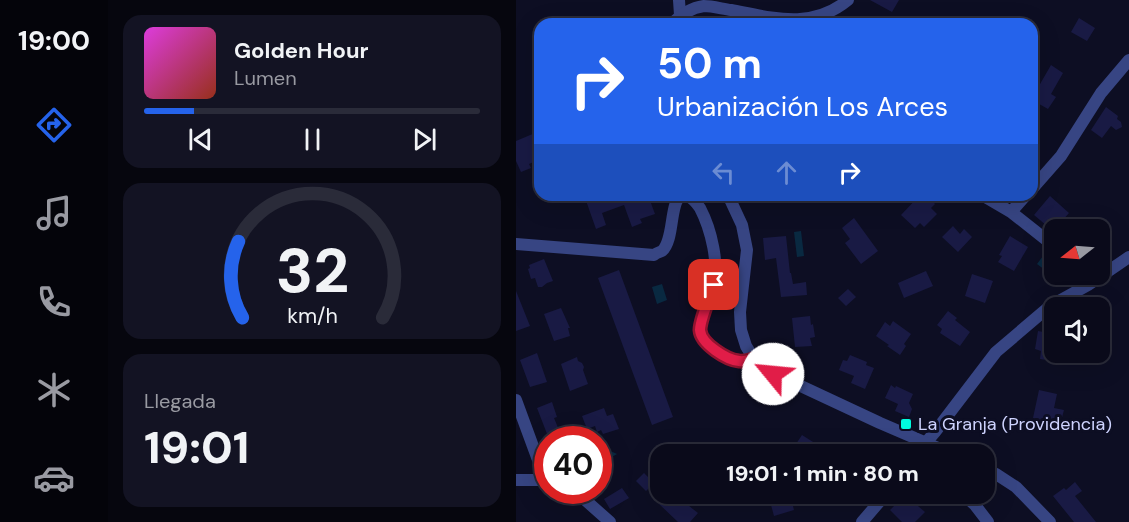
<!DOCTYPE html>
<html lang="es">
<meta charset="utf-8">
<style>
:root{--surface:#0a0a1a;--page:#131323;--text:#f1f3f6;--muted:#999aa2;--line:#2a2b39;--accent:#2563eb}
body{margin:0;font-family:"DM Sans",sans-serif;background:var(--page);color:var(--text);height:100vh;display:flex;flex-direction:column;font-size:22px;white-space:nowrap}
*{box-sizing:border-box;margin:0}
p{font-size:20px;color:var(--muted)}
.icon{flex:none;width:33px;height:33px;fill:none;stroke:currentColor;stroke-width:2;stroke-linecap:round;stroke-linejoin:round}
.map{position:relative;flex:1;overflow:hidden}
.sheet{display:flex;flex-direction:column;gap:15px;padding:15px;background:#06060e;width:408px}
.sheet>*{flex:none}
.top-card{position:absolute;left:18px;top:18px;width:504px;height:183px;border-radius:18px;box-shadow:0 6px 24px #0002,0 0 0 2px var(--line);background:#2563eb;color:#fff;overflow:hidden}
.needle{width:39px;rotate:253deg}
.fabs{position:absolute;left:528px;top:219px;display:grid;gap:12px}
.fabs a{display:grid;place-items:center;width:66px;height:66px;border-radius:12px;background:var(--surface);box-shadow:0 6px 24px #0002,0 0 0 2px var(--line);font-size:30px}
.speed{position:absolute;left:18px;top:426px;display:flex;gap:12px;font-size:30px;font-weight:700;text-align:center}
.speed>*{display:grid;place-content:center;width:78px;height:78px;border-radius:50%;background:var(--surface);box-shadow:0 6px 24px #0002,0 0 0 2px var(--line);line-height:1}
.speed .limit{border:9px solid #d22;background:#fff;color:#111}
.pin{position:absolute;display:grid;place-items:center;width:51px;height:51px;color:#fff;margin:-26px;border-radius:12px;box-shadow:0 3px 9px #0006}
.me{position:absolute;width:66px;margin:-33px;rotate:298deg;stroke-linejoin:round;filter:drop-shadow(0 0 4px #0008)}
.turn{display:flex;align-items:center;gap:21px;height:126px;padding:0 24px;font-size:27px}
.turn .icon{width:78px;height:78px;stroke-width:2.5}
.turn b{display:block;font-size:42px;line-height:51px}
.lanes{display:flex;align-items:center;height:57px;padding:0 24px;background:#0003;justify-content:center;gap:30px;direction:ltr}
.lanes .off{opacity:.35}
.big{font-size:45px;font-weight:800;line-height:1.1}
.sheet .widget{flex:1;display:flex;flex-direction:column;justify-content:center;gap:9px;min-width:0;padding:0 21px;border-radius:18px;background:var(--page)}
.sheet .dial{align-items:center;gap:0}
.dial svg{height:156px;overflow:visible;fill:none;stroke:var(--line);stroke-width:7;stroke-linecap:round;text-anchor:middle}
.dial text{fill:var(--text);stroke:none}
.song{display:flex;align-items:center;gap:18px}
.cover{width:72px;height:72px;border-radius:9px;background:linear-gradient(135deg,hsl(300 70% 55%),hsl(10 70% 35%))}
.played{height:6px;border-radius:3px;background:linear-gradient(90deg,var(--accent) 15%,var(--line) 15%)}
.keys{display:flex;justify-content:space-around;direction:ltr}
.trip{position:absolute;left:134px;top:444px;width:345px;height:60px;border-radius:18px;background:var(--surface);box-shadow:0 6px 24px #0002,0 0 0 2px var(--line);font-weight:800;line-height:60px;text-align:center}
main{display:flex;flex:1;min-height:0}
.tabs{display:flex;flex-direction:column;width:108px;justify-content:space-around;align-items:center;background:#04040a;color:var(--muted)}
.tabs .icon{width:42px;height:42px}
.tabs .selected{color:var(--accent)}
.tabs b{font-size:27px;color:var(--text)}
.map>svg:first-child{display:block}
.water{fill:#092941}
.building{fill:#191a44}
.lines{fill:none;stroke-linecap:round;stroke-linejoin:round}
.minor{stroke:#374583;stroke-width:12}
.tertiary{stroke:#374583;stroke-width:12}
.route-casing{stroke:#92132f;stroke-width:15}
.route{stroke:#e11d48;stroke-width:10}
.poi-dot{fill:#00fade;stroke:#0d0e23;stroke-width:2}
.labels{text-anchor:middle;stroke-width:6;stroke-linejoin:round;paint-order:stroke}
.poi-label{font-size:18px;fill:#cfd4ff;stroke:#0d0e23;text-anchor:start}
</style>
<main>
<nav class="tabs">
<b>19:00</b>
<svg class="icon selected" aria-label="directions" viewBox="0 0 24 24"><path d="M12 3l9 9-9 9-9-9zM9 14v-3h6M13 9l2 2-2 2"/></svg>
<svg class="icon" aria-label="music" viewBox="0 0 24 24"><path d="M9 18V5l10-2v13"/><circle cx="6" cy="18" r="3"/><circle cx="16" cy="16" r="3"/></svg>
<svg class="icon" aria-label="phone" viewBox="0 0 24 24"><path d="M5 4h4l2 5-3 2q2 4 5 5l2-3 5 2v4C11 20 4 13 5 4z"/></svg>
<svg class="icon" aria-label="climate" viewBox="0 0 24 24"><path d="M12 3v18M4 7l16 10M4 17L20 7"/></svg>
<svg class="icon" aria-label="car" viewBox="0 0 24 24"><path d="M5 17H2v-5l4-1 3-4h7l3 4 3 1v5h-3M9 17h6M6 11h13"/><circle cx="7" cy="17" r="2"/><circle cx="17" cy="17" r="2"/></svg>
</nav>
<section class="sheet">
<div class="widget">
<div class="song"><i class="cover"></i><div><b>Golden Hour</b><p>Lumen</p></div></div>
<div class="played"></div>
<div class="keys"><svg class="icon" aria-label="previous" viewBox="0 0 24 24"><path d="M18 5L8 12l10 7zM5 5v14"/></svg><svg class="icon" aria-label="pause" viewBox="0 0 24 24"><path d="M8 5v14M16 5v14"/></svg><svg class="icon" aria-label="next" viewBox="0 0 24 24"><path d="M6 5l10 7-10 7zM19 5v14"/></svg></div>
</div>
<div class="widget dial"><svg viewBox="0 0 100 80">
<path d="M14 69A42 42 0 1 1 86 69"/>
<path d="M14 69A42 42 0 0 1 12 30" stroke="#2563eb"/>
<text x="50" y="56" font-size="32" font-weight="700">32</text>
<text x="50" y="72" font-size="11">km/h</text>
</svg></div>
<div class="widget"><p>Llegada</p><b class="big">19:01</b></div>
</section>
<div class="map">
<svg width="613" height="522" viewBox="0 0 613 522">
<rect width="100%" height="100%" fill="#0d0e23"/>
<path class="water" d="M285 231 288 256 281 257 278 232Z
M527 256 538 265 539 274 537 276 521 264Z
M146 284 151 300 141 304 136 287Z
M83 446 101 454 87 462 83 450Z"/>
<path class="building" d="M354 0H383L376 12Z
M563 18 579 28 571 41 555 32Z
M535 65 547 73 535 94 540 97 532 109 516 100V98Z
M590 107 602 116 601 119 605 122 606 127 600 130 595 126 586 138 575 130Z
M19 133 24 145V159L13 164 15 168 5 172 0 161V141Z
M68 195H132L139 214 124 219 126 223 116 227 108 205 86 213 90 225 80 229Z
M404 195H420L415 200 419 204 415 208 421 214 408 227 404 223 399 228 385 215Z
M534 196 553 213 537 231 518 215Z
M338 218 362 251 345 264 329 243 334 239 326 228Z
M437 226 444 234 448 229 456 237 442 252 426 237Z
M270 236 274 273H275L277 284 290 282 291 295 265 297 260 258 249 260 247 238Z
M494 236 512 247 498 271 482 262 486 256 483 255Z
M28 259 37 281 31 283 26 287H22L19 278 15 279 12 269 14 268 13 265Z
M103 270 157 417 136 425 82 278Z
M410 271 417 286 388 298 382 283Z
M456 274 477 281 469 303 449 296Z
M332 289 340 297 330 306 322 298Z
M0 291 14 326 0 331Z
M45 308 54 328H52L54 336 38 341 28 314Z
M432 311 441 318 439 320 454 332 444 346 424 333 426 329 421 325Z
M294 316 295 325 297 324 299 337 294 338 296 346 279 347 276 318Z
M377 321 395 334 388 344 390 346 384 355 371 346 373 345 360 336 369 322 374 326Z
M522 331 538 334V361L524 359 525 351 519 349Z
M21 353 31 382 14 387 4 360Z
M334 355 351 362 350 365 358 368 349 389 335 383 338 376 323 370 327 360 331 361Z
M61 357 62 361 66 363 68 367 67 370 72 384 54 391 45 364Z
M375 385 379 388 380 386 397 394 393 403 396 409 393 417 379 411 382 404 369 398Z
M523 390 541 394 538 408 548 410 544 425 532 423 530 432 517 429 520 419 517 418Z
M36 402 41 417 38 418 43 430 39 431 41 436 33 439 21 408Z
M88 408 91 416 97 414 103 429 87 434 85 430 81 432 79 426 71 429 66 416Z
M286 435 305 447 308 443 324 454H284L276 450Z
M128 473 138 483 130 491 120 481Z
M559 482 566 491 559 496 580 522H558L537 496 548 488 550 490Z
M106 488 113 498 94 509 88 499Z
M150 494H161L170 500 168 502 182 513 174 522H162L142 503Z
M252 494H274L278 510 258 516Z
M322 494H346L338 505Z
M389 495 409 512 399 522H386L374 510Z"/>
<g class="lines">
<path class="minor" d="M163 0 164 15
M516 189 545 156 585 93 613 60
M466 195 495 212 510 195
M495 212 538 246
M0 244 138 255C138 254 146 251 146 251 159 240 153 200 166 196 174 194 180 202 184 208 195 229 204 265 197 288 193 299 185 318 184 328 183 343 211 361 224 361 228 362 233 360 238 359
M0 400 29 479
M400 454 419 432 480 352 534 306 572 285 613 257
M0 480H32
M58 490 94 522
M447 494 459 505 472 522
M346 522 370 494"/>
<path class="tertiary" d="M156 24C165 14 174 8 188 6 196 6 207 9 215 10 257 18 296 30 332 0
M212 195 226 225 231 250 224 312 225 330 230 346 238 359 257 373 364 423 436 454
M468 469 480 474 500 487 534 522"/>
</g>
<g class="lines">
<defs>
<path id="route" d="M198 285C194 296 184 320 184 330 185 344 211 360 223 361 228 362 233 360 237 359L257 374"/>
</defs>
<use href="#route" class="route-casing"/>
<use href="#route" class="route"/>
</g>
<rect class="poi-dot" x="384" y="418" width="12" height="12" rx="3"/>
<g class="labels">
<g class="poi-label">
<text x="402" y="430">La Granja (Providencia)</text>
</g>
</g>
</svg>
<div class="fabs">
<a><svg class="needle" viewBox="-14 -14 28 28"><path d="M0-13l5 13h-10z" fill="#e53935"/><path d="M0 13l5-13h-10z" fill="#999aa2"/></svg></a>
<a><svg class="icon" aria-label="sound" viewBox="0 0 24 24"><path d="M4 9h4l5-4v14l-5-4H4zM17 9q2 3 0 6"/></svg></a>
</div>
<div class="speed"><div class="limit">40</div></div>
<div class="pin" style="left:198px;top:285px;background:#d93025"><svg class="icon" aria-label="arrive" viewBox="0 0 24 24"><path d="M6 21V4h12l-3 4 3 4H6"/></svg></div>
<svg class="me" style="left:257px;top:374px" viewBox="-20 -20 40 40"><circle r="19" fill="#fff"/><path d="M0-13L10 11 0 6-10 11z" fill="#e11d48"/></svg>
<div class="trip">19:01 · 1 min · 80 m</div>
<div class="top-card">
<div class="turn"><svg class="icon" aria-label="right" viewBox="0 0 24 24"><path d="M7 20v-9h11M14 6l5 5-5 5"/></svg><div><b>50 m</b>Urbanización Los Arces</div></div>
<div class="lanes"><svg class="icon off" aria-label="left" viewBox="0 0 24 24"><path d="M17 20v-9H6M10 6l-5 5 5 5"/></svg><svg class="icon off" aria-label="ahead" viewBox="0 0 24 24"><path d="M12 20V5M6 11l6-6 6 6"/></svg><svg class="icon" aria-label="right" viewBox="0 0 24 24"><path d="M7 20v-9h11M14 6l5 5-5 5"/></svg></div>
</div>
</div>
</main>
